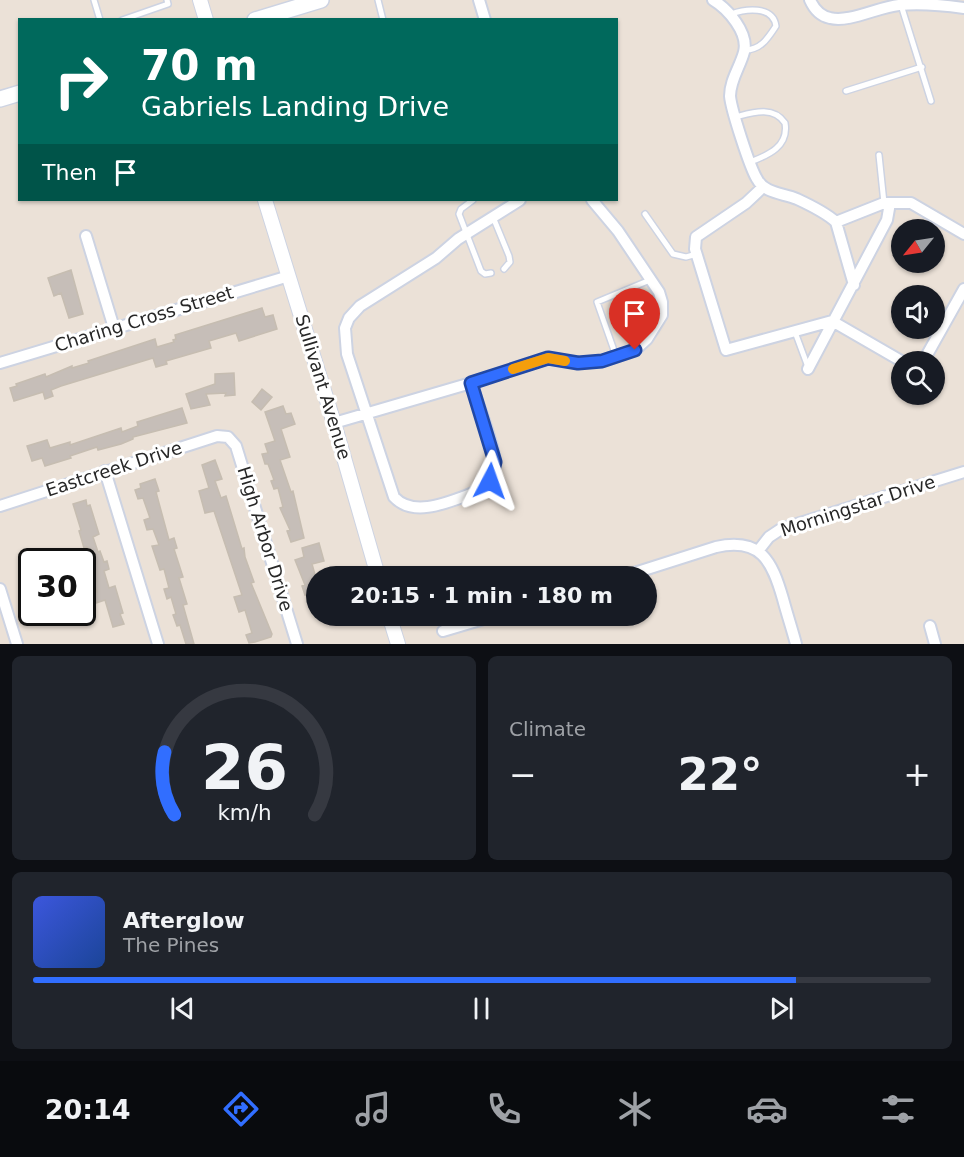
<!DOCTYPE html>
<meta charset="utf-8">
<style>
:root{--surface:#171b24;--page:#20242c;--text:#f1f3f6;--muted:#9ea1a6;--line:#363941;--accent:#316eff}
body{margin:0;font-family:"DejaVu Sans",sans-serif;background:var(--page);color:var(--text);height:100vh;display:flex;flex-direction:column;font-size:22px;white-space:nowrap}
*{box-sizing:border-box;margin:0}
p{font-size:20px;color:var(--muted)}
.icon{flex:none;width:33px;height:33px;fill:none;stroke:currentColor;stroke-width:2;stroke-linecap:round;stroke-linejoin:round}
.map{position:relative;height:644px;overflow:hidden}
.drawer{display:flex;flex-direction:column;gap:12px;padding:12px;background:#0d0f14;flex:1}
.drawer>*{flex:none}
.banner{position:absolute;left:18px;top:18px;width:600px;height:183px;border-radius:0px;box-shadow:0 2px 4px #0004;background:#00695c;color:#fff;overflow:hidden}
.needle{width:39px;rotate:240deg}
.buttons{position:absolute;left:891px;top:219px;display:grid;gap:12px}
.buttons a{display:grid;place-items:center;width:54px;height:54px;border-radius:50%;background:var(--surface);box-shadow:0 2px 4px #0004;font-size:30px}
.speed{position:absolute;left:18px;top:548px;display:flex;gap:12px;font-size:30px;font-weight:700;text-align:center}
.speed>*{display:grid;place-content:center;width:78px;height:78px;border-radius:50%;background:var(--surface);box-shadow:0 2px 4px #0004;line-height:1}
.speed .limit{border:3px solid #111;border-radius:9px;background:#fff;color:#111}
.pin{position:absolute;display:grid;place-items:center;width:51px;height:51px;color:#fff;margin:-62px -26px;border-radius:50% 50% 50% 0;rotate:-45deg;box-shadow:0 0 6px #0007}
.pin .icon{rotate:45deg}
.me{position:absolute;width:66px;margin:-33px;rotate:4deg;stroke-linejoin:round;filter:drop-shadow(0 0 4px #0008)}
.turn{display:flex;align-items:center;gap:21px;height:126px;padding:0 24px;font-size:27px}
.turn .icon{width:78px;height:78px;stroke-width:2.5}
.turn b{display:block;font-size:42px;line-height:51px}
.then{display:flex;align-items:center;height:57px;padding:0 24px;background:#0003;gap:12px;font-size:22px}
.big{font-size:45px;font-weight:800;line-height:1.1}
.drawer .tile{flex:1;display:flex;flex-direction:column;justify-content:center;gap:9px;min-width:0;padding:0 21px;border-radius:9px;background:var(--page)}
.drawer .dial{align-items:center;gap:0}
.dial svg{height:156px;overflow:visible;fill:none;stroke:var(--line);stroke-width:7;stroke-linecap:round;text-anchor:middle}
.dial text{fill:var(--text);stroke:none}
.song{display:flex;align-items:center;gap:18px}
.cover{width:72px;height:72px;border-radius:9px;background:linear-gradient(135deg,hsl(230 70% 55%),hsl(220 70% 35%))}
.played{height:6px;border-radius:3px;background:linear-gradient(90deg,var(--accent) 85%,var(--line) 85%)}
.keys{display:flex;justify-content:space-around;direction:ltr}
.heat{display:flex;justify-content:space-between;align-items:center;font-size:33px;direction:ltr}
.drawer .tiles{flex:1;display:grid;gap:12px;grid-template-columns:1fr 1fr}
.tile:last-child{grid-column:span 2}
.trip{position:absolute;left:306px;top:566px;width:351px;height:60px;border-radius:30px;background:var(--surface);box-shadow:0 2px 4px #0004;font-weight:800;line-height:60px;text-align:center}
.tab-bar{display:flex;height:96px;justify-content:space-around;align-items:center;background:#090b0e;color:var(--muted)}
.tab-bar .icon{width:42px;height:42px}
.tab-bar .active{color:var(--accent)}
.tab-bar b{font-size:27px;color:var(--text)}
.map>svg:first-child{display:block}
.building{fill:#c6beb8;stroke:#c6bdb1;stroke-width:1.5}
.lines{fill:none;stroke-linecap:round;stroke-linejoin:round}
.service-casing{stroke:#cdd3e2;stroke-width:8}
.minor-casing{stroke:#cdd3e2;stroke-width:14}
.tertiary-casing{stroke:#cdd3e2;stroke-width:16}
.secondary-casing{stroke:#cdd3e2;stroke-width:18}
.service{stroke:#fff;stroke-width:5}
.minor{stroke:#fff;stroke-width:10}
.tertiary{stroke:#fff;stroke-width:14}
.secondary{stroke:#fff;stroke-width:15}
.route-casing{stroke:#2048a6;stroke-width:15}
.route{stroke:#316eff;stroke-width:10}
.slow{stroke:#f59e0b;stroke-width:10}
.labels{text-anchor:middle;stroke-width:6;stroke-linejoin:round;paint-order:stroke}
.street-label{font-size:18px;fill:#272727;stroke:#fff}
</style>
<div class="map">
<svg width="964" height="644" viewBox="0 0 964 644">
<rect width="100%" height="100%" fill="#ebe1d7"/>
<path class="building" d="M71 270 83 314 69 318 61 293 54 296 48 278Z
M262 308 265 317 273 315 277 329 239 341 236 333 209 341 211 348 166 361 167 364 156 367 153 358 61 386 51 390 53 396 45 399 43 392 14 401 10 388 17 386 16 384 45 374 46 377 72 366V368L89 363 88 361 155 339 157 347 174 342 173 340 176 339 175 335Z
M234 373 235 395 225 396 226 393 206 394 210 405 191 409 186 394 215 384V374Z
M262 389 272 397 261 410 252 402Z
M283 406 286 414 291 413 295 424 281 429 290 457 280 460 291 492 293 491 304 538 291 542 287 531 290 530 280 508 283 507 278 488 274 489 271 481 274 480 268 464H265L262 454 268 453 265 444 275 441 265 412Z
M182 408 187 423 133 437V439L121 444 98 450 97 447 70 456 71 458 45 466 42 458 32 461 27 446 47 440 50 448 70 442V445L121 428 122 432 138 426 137 422Z
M215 460 222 479 215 481 221 498 226 496 242 549 244 548 245 557 254 582 251 583 272 634 271 637 255 642 249 643 246 635 252 633 245 610 239 612 234 597 242 595 214 511 205 513 199 491 209 488 202 465Z
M155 479 159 491 156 492 169 540 174 538 177 548 174 549 183 577 179 578 187 604 183 605 194 644H186L180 625 177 626 173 615 176 614 171 597 167 599 164 589 169 588 164 569 160 570 152 546 159 545 153 529 147 530 144 520 150 518 143 498 138 499 135 490 141 488 140 484Z
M86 500 87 506 90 505 99 534 93 537 98 552 100 551 104 562 107 561 109 569 104 571 109 588 115 586 123 613 120 614 124 624 113 627 105 600 96 603 93 593 97 592 94 582 96 581 87 547 84 548 79 531 81 530 73 504Z
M319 543 324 561 312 564 316 578V592L305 595 302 586 305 585 295 560 304 557 302 548Z"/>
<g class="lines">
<defs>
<path id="service" d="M94 0 100 20
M378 0 383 20
M901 5 931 101
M731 14C745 9 773 5 776 26 768 38 761 50 745 50
M122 20 168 4 167 0
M846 91 922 67
M735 117C751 113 773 105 785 123 789 146 769 155 750 162
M879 155 884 203
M473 200 461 209 459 214 481 271 485 274 491 273
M645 214 673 254 686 257 697 254
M493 217 509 256 510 262 504 269
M795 332 808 367
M616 356 597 302 650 280"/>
<path id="minor" d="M479 0 485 20
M713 0C728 9 749 33 744 52 740 67 730 80 730 96 731 109 750 168 757 179 765 194 783 193 797 199 810 205 825 212 836 222L854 285
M810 0C814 9 820 16 830 18 849 23 878 7 899 5 920 3 943 5 964 8
M763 187 746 203 696 237 695 249 726 350 832 321
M836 222 884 203H911L964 234
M86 236 114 328
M832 321 903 362
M923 362 964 289
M0 363 289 276
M808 369 887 220 890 203
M471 383C477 402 495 447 495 464 494 476 489 486 479 491 455 499 415 520 394 497L347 354 345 328 349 318 360 306 436 258 458 239 520 200
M334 423 471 383 548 358 578 363 602 361 635 350 647 339 662 315V302L659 292 618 231 592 200
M105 471 158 644
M0 506 217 436 228 437 236 446 297 644
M758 551 769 537 781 529 964 472
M625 576 716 547C761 537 772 561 783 599 787 614 792 629 796 644
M0 589 17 644
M930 626 935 644
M443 631 497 615"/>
<path id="tertiary" d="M200 0 206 20
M265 200 334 423 378 576
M389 615 398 644"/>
<path id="secondary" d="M255 20 321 0
M0 99 20 93"/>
</defs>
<use href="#service" class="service-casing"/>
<use href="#minor" class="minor-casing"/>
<use href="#tertiary" class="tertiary-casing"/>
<use href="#secondary" class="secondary-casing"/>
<use href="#service" class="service"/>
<use href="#minor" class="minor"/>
<use href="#tertiary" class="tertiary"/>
<use href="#secondary" class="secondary"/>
</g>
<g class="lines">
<defs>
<path id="route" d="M490 481 495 462 471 383 548 358 578 363 602 361 635 350"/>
</defs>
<use href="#route" class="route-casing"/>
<use href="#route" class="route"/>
<path class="slow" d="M513 369 548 358 565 361"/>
</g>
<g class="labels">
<g class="street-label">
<text transform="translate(144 319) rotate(-17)" y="6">Charing Cross Street</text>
<text transform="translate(323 387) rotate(73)" y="6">Sullivant Avenue</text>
<text transform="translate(114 469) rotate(-18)" y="6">Eastcreek Drive</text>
<text transform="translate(858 506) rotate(-18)" y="6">Morningstar Drive</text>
<text transform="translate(265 539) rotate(73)" y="6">High Arbor Drive</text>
</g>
</g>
</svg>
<div class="buttons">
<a><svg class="needle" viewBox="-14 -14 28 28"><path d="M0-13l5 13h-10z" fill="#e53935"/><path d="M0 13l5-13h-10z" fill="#9ea1a6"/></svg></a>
<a><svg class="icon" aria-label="sound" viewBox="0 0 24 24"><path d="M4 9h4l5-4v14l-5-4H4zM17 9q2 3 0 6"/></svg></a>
<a><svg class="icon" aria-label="search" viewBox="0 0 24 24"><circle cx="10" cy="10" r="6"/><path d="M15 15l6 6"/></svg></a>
</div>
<div class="speed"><div class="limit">30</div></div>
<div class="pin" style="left:635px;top:350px;background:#d93025"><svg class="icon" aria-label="arrive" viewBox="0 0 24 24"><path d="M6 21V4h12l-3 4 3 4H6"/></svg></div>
<svg class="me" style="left:490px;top:481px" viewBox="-20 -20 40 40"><path d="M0-17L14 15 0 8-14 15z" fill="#316eff" stroke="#fff" stroke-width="4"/></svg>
<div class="trip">20:15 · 1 min · 180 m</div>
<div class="banner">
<div class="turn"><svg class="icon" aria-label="right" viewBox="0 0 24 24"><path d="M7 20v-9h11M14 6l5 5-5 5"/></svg><div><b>70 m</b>Gabriels Landing Drive</div></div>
<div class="then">Then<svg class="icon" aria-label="arrive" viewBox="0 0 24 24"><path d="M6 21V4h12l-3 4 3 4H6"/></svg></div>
</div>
</div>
<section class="drawer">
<div class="tiles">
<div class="tile dial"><svg viewBox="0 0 100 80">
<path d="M14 69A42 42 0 1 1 86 69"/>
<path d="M14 69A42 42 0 0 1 9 37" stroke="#316eff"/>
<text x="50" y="56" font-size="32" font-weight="700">26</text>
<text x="50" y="72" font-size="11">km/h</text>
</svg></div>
<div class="tile"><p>Climate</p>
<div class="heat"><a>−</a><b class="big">22°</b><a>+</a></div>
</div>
<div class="tile">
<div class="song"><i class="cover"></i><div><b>Afterglow</b><p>The Pines</p></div></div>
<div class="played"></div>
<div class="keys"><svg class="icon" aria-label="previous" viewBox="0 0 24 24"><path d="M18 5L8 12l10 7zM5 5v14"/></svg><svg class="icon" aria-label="pause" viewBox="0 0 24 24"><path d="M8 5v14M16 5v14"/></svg><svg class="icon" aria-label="next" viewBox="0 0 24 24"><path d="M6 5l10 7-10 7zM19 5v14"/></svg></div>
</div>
</div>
</section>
<nav class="tab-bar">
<b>20:14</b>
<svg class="icon active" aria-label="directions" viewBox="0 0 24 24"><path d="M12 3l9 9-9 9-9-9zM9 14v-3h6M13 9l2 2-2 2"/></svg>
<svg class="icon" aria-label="music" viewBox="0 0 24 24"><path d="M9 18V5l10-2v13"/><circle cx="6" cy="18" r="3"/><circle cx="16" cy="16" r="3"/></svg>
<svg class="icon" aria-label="phone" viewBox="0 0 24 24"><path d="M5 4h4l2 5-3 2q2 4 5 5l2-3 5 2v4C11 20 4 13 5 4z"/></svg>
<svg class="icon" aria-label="climate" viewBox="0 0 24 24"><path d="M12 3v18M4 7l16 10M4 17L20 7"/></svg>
<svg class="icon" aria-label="car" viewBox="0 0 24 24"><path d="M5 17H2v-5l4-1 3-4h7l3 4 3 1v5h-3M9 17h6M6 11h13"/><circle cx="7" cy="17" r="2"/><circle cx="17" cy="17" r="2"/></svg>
<svg class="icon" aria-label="filters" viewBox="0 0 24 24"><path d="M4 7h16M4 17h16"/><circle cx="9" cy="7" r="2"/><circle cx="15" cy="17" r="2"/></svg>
</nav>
